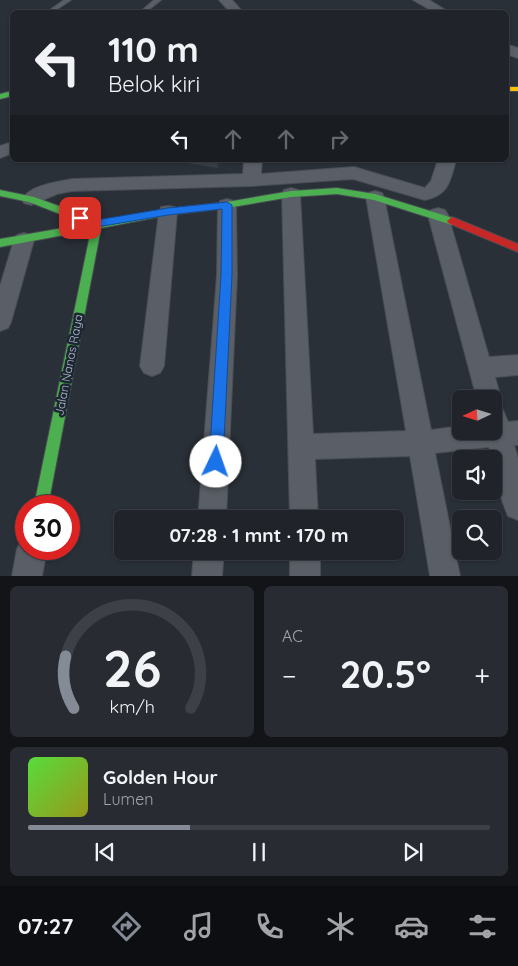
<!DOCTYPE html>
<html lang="id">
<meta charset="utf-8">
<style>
:root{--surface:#20242a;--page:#282c32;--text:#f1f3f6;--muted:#a2a4a8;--line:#3d4147;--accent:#848b96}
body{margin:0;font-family:Quicksand,sans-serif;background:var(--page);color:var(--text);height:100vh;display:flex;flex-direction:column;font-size:19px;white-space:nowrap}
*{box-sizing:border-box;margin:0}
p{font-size:16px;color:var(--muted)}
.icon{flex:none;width:28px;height:28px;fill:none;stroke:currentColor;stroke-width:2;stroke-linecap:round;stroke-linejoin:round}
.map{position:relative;height:576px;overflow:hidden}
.details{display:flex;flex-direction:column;gap:10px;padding:10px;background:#121417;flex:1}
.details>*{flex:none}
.top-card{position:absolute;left:10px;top:10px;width:499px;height:152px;border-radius:8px;box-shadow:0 1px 4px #0004,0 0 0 1px var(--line);background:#20242a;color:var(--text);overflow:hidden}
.needle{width:32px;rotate:266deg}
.buttons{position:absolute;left:452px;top:390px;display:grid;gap:10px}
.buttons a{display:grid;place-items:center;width:50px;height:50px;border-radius:8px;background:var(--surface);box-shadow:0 1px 4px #0004,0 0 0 1px var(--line);font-size:25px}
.speed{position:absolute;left:15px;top:495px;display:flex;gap:10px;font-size:25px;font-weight:700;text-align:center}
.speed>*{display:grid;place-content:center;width:65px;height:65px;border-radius:50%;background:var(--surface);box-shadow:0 1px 4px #0004,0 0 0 1px var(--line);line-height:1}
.speed .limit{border:8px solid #d22;background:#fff;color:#111}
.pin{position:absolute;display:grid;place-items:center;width:42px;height:42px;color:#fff;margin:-21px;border-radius:10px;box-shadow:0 2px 8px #0006}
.me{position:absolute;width:55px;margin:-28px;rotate:3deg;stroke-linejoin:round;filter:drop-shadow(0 0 4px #0008)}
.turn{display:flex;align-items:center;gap:18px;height:105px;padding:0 15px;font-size:22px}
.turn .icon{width:65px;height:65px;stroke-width:2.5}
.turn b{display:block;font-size:35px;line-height:42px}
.lanes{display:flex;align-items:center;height:48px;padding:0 15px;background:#0003;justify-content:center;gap:25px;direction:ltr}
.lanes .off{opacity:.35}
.big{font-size:38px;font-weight:700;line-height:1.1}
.details .tile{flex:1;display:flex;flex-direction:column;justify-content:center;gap:8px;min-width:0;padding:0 18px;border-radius:8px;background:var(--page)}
.details .dial{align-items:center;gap:0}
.dial svg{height:130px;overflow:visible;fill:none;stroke:var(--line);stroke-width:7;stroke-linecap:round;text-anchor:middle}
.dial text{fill:var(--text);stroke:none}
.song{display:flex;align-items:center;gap:15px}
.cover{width:60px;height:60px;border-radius:8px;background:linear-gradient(135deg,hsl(110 70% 55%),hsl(60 70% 35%))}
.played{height:5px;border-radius:2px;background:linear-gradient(90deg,var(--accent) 35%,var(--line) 35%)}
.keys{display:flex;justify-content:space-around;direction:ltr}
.heat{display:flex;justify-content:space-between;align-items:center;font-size:28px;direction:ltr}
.details .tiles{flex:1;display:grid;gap:10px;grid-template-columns:1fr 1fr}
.tile:last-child{grid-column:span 2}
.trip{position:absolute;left:114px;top:510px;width:290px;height:50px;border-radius:8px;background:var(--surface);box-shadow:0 1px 4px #0004,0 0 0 1px var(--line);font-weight:700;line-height:50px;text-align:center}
.tabs{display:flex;height:80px;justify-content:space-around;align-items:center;background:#0d0e11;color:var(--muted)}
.tabs .icon{width:35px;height:35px}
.tabs .current{color:var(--accent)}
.tabs b{font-size:22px;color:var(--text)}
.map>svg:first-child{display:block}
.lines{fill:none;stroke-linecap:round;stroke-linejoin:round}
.lane-casing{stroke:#484c53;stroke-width:2}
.street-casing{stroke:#484c53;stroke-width:2}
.fast-casing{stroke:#484c53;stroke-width:2}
.slow-casing{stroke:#484c53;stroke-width:2}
.jam-casing{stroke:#484c53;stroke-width:2}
.lane{fill:#5a5e66;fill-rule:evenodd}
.street{fill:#5a5e66;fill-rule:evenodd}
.fast{fill:#4caf50;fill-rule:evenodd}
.slow{fill:#ffc107;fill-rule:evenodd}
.jam{fill:#c62828;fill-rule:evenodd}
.wall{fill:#3a3f45}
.shaded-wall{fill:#303338}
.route{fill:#1a73e8;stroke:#114b97}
.labels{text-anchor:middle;stroke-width:5;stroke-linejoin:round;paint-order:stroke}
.street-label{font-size:12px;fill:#b4bcc9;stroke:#1d2633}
</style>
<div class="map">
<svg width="518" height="576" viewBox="0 0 518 576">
<rect width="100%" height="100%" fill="#2a3038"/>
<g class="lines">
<defs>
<path id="lane" d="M64 0H71L53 12H47Z
M154 0H161L146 12H140Z"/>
<path id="street" d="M219 0H232L243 12H230Z
M413 0H429L449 12H434Z
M506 44 518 48V58L506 54Z
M12 142V153L0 158V146Z
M244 160H262L261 174 354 167 425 188 431 181 438 160H456C450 181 449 195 425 200L353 179 251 186 72 191 57 194 31 205 24 203 22 199C30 185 57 182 72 179L243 174Z
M291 188 298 190 300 194 313 434 406 431 366 197 368 193 375 191 382 193 384 197 431 430 461 426V431H494V399H477L428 215 431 210 438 208 445 210 448 215 489 357 518 355V375L495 377 501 399 496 407 503 410 508 422 518 421V445H514L518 458V520L508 516C501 499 494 477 494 459H492L489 447 435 453 460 576H430L410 456 315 459 318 519H290L282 194 284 190Z
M227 199 234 201 236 205 237 275 226 519H198L217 275 218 205 220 201Z
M168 206 175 207 177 212 164 366 160 373 152 376 144 373 140 366 159 212 161 207Z
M24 233 31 235 34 240 11 322 8 328 0 331V286L14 240 17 235Z
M26 537V549H47L42 576H12L17 549 22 539Z
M194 551H224L222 576H192Z
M290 551H320V576H290Z"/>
<path id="fast" d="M12 91V96L0 99V94Z
M337 188 375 194 456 219 457 221 452 225 374 200 337 194 291 197 227 208 168 215 101 228 48 506H34L91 230 0 247V239L86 224 29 202 0 196V190L34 197 100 221 168 209 227 202 291 191Z"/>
<path id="slow" d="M506 87H518V91H506Z"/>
<path id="jam" d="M452 217 518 244V252L448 223 447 221Z"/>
</defs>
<use href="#lane" class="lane-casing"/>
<use href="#street" class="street-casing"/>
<use href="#fast" class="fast-casing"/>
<use href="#slow" class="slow-casing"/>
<use href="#jam" class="jam-casing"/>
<use href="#lane" class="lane"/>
<use href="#street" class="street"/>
<use href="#fast" class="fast"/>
<use href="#slow" class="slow"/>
<use href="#jam" class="jam"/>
</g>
<path class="wall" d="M187 160H221L218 168 187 163Z"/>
<path class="shaded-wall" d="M217 160H221L218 168Z"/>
<path class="route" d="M227 202 232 205V275L223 462 221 467 216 469 211 467 209 462 221 275 222 209 168 215 97 227 77 220 75 218 80 214 97 220 168 208Z"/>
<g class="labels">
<g class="street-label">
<text transform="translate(69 365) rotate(-79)" y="4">Jalan Nanas Raya</text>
</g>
</g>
</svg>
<div class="buttons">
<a><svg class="needle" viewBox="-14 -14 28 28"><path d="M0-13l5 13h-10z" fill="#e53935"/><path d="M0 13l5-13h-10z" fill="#a2a4a8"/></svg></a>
<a><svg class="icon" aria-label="sound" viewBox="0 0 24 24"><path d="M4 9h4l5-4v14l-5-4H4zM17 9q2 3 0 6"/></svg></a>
<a><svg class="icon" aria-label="search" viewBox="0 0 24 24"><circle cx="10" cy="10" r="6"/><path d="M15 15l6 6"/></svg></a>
</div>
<div class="speed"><div class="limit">30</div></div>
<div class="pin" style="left:80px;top:218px;background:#d93025"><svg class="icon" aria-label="arrive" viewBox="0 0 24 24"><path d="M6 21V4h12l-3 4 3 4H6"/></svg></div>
<svg class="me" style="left:216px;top:462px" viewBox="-20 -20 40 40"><circle r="19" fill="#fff"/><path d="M0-13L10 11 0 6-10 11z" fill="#1a73e8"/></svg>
<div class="trip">07:28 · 1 mnt · 170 m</div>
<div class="top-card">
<div class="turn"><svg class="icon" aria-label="left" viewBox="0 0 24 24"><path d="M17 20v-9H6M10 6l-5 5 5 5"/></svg><div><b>110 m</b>Belok kiri</div></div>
<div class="lanes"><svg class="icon" aria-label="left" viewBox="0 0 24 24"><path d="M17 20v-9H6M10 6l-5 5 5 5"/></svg><svg class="icon off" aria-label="ahead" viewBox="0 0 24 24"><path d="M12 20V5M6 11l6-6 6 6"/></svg><svg class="icon off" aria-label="ahead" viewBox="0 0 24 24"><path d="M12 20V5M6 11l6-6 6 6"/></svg><svg class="icon off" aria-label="right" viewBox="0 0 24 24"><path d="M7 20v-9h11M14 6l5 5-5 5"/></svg></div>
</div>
</div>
<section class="details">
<div class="tiles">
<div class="tile dial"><svg viewBox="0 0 100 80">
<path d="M14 69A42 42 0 1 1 86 69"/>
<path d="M14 69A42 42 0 0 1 9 37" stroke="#848b96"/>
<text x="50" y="56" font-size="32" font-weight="700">26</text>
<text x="50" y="72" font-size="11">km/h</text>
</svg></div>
<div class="tile"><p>AC</p>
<div class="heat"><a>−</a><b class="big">20.5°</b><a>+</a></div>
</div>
<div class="tile">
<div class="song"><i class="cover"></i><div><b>Golden Hour</b><p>Lumen</p></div></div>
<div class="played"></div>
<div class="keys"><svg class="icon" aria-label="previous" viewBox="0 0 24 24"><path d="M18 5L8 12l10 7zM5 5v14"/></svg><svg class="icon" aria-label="pause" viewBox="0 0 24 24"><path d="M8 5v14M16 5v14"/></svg><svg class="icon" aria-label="next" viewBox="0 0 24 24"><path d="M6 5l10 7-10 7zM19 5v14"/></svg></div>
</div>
</div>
</section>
<nav class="tabs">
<b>07:27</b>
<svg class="icon current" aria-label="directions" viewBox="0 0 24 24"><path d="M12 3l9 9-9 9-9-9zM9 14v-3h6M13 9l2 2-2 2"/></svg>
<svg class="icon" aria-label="music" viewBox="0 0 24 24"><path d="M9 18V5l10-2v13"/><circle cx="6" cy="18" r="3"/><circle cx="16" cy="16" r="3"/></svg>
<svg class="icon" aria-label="phone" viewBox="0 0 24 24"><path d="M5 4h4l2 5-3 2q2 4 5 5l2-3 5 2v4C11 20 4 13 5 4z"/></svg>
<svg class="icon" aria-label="climate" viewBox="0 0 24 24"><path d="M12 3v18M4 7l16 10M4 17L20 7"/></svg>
<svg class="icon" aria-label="car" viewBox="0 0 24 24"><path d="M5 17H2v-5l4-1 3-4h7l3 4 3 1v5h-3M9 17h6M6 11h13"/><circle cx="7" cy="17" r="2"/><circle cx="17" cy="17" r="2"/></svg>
<svg class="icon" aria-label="filters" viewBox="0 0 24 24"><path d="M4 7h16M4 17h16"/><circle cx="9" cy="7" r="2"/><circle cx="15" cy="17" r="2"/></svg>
</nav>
